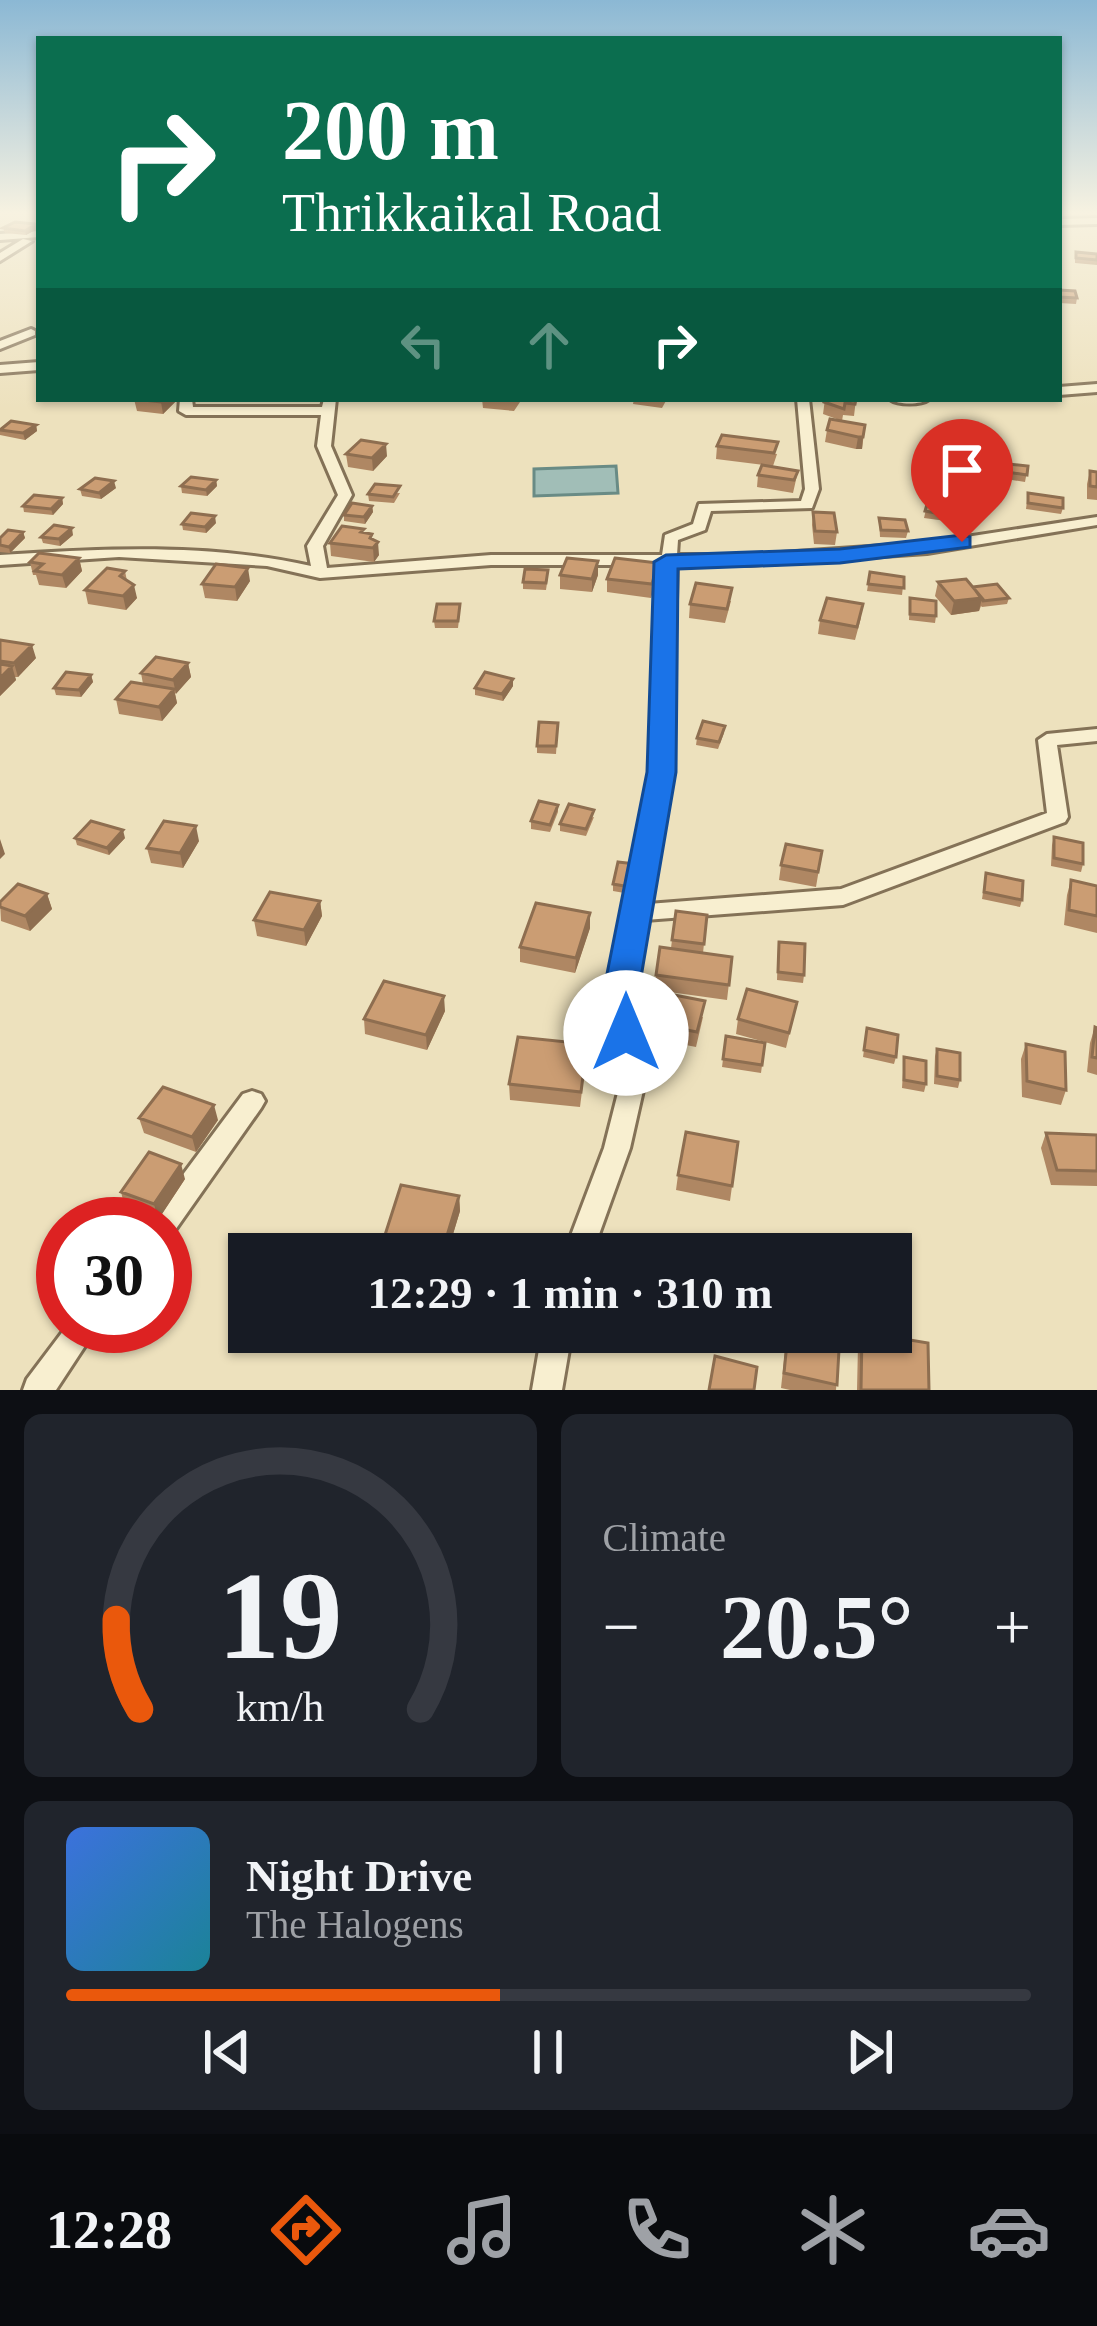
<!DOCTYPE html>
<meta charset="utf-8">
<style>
:root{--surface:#171b24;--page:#20242c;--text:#f1f3f6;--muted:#9ea1a6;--line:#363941;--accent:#ea580c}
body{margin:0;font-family:Georgia,serif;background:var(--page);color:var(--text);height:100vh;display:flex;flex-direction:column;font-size:45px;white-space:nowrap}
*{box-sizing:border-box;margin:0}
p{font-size:39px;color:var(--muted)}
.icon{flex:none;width:66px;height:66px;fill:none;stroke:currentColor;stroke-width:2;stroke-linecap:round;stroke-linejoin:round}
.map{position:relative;height:1390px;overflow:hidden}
.details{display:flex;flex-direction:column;gap:24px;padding:24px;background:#0d0f14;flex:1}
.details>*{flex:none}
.hud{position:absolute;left:36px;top:36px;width:1026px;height:366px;border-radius:0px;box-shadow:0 3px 9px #0004;background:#0b6e4f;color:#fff;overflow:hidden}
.speed{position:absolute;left:36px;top:1197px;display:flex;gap:24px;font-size:60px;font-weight:700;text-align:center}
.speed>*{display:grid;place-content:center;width:156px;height:156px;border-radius:50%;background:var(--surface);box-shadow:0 3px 9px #0004;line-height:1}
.speed .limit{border:18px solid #d22;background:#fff;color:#111}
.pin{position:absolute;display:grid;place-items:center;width:102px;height:102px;color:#fff;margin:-123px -51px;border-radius:50% 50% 50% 0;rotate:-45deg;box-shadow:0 0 12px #0007}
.pin .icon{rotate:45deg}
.me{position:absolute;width:132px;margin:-66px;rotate:0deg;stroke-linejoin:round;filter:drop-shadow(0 0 9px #0008)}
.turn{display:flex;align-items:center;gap:42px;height:252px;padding:0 48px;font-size:54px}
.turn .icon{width:156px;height:156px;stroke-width:2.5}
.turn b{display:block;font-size:84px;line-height:102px}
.lanes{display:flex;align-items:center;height:114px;padding:0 48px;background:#0003;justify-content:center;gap:60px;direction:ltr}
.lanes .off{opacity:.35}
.big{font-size:90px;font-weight:600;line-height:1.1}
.details .tile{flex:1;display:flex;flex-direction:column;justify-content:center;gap:18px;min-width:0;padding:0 42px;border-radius:18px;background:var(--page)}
.details .dial{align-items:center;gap:0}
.dial svg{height:312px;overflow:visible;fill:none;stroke:var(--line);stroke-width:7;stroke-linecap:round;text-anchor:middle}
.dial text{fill:var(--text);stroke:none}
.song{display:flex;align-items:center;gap:36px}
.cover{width:144px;height:144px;border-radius:18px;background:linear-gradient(135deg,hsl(220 70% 55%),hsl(190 70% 35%))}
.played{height:12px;border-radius:6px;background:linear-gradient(90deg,var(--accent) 45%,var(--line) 45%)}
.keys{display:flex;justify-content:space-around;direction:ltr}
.heat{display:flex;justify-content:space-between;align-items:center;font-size:66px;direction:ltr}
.details .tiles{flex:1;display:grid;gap:24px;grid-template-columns:1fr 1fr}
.tile:last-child{grid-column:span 2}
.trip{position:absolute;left:228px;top:1233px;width:684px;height:120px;border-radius:0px;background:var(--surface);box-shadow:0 3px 9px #0004;font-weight:600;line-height:120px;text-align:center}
.tab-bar{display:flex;height:192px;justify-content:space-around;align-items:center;background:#090b0e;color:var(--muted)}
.tab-bar .icon{width:84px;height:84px}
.tab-bar .active{color:var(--accent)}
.tab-bar b{font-size:54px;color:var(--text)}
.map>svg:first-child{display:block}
.water{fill:#a1beb7;stroke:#698b85;stroke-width:3}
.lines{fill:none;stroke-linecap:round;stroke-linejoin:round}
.minor-casing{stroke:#847257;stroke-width:6}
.minor{fill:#f8efd0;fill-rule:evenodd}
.wall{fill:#af8763}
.shaded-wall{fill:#8e6e50}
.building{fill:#cb9d73;stroke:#8e6e50;stroke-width:3}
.route{fill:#1a73e8;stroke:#114b97;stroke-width:3}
</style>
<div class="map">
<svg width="1097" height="1390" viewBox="0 0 1097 1390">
<rect width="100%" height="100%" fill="#ede1bd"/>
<path class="water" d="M616 466 618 493 534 496V469Z"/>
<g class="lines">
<defs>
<path id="minor" d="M1097 218V224L1059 225V219Z
M39 231V237L0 240V234Z
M23 239 32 241 0 261V253Z
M31 329 35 331V335L0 349V341Z
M39 362V370L0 373V365Z
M1097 384V392L1059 395V387Z
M180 399H192L193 407H322L324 399H336L331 446 352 495 323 546 327 568 491 555H662L665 535 693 524 699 504 801 501 805 489 797 399H809L819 489 812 508 711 511 705 530 678 540 677 555H750L927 543 1097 517V525L927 553 750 565H677L671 772 648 904 841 889 1047 813 1038 740 1047 734 1097 729V741L1057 745 1068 817 1065 822 843 905 645 920 634 989 646 1077 630 1148 592 1254H564L604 1148 622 1077 610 989 651 772 661 565H491L320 578 267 566 119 557 0 565V555C104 548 209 543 311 566L307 546 338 495 317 446 321 415H186L179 411Z
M890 399H929C921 405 898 405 890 399Z
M252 1091 261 1094 265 1101 261 1108 173 1233 165 1236V1224H149L153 1215 243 1094Z
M67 1326H98L56 1390H23L27 1379Z
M542 1332H572L562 1390H532Z"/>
</defs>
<use href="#minor" class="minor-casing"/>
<use href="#minor" class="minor"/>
</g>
<path class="wall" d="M3 228 37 229 26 235 5 233Z
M1097 254V265L1075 263V257Z
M1059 290 1077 298 1076 304 1059 303Z
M134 399H178L163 414 137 411Z
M482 399H522L514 411 483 408Z
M634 399H667L662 408 633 404Z
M825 399H856L854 416 843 415 842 421 865 425 862 449H856L825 442 827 430 842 421 823 414Z
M36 425 37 431 25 440 0 435V428Z
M717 446 777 454 773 466 716 459Z
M346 454 387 456 373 471 348 467Z
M947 461 975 465 972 482 944 479Z
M1028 466 1025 482 1006 479 1007 470Z
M798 471 793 493 757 487 758 475Z
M1090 471 1097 472V500L1087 499V484Z
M216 480 217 486 207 496 182 493 181 486Z
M116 488 101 499 82 496 80 489Z
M400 493 394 503 369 501 368 494Z
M1028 493 1063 508 1061 514 1026 509Z
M962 495 983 511 982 517 960 514Z
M62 498 63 504 53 515 24 512 23 506Z
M928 501 950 505 946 521 924 518Z
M372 506 373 512 365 524 344 521V515Z
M813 512 837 532 835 545 814 544 812 525Z
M879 518 908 531 906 538 880 537Z
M216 523 206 533 183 530 182 524Z
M23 532 25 538 10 553 0 552V538Z
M364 533 379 555 374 562 331 556 330 543Z
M73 535 60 546 43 543 41 537Z
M79 558 82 571 66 588 39 585 36 575H33L30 562Z
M658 563 657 576 651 598 607 592V579Z
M125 571 127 581 137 598 126 610 88 604 85 590Z
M870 572 904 577 902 595 867 591Z
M560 575H598L592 592 560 589Z
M548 576 546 590 523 589V582Z
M250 581 237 601 205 598 202 584Z
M938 582 973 587 1009 598 1007 604 982 607 981 606 979 611 951 615 935 596Z
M910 598 936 616 935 623 909 620Z
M731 601 725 623 689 618 690 604Z
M460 611 458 628H435L434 621Z
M861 618 855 640 818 634 820 620Z
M0 640 36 658 18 677H15L16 680 0 696Z
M188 663 191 677 175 694 177 703 162 721 119 714 116 699 143 684 141 673Z
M91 675 93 682 81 697 56 695 54 688Z
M513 679V686L503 701 475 695V688Z
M558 723 556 754 537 753V746Z
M724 733 718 749 696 745 697 738Z
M558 805V812L550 832 531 829V821Z
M594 817 586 836 560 831V824Z
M1054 837 1083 864 1081 872 1051 866 1052 845Z
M75 838H125L109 855 77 845Z
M199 841 183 868 151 863 147 848Z
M822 851 816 887 779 880 781 865Z
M635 872 630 894 613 891V884Z
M986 873 1022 900 1020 907 982 899Z
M1071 880 1097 886V933L1064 925 1067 895Z
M47 894 52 909 30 931 1 921 0 902Z
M320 901 322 916 306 946 257 936 254 920Z
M590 913V928L575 973 520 962V947Z
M707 915 703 953 732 957 727 1000 655 990 656 975 671 948 672 940Z
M778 949 804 975 803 983 777 980Z
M797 1002 786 1048 736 1034 738 1019Z
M445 1011 427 1050 365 1034 364 1019Z
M703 1017 696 1047 655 1039 656 1024Z
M1095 1027 1097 1028V1075L1087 1072 1090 1043Z
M867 1028 896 1057 894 1064 863 1057Z
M726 1036 765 1043 761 1073 722 1067Z
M1026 1044 1066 1090 1061 1105 1022 1097 1021 1059Z
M937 1049 960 1080 958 1088 934 1084 935 1056Z
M904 1057 926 1084 924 1092 902 1088Z
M586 1059 580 1107 510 1100 509 1084Z
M139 1118 218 1120 196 1152 144 1133Z
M1046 1133 1097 1135V1186L1051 1185 1041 1148Z
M738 1142 730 1201 676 1190 678 1175Z
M185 1179 158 1220 125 1208 121 1192Z
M459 1196 460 1211 447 1254 386 1253 384 1238Z
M787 1332H840L836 1390H790L781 1388Z
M861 1332 929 1390H857L858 1345Z"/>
<path class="shaded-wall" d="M36 224 37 229 26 235 25 231Z
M164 399H178L163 414 161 402Z
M36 425 37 431 25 440 23 433Z
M858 437H863L862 449H856Z
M386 444 387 456 373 471 372 458Z
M216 480 217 486 207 496 206 490Z
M114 481 116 488 101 499 99 493Z
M62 498 63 504 53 515 51 509Z
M372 506 373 512 365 524 364 517Z
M215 516 216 523 206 533 205 527Z
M72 528 73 535 60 546 59 539Z
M23 532 25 538 10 553 9 547Z
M378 542 379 555 374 562 373 548Z
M79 558 82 571 66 588 62 575Z
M598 561V575L592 592V579Z
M658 563 657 576 651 598 652 584Z
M248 568 250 581 237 601 235 587Z
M134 585 137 598 126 610 123 596Z
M982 598 979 611 951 615 954 601Z
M32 645 36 658 18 677 14 663Z
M188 663 191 677 176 694 173 680Z
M12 666 16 680 0 696V678Z
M91 675 93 682 81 697 79 690Z
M513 679V686L503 701 502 694Z
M174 689 177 703 162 721 159 707Z
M196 826 199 841 183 868 180 853Z
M123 830 125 838 109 855 107 848Z
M0 839 5 854 0 859Z
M47 894 52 909 30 931 25 916Z
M320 901 322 916 306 946 304 930Z
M590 913V928L575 973 576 958Z
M444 996 445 1011 427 1050 426 1035Z
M214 1105 218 1120 196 1152 192 1137Z
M181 1164 185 1179 158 1220 154 1204Z
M459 1196 460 1211 447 1254H444L443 1249Z"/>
<path class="building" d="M15 222 36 224 25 231 3 228Z
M1076 252 1097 254V260L1076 258Z
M1059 290 1075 291 1077 298 1059 297Z
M134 399H164L161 402Z
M825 399H856L855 404 845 403 844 409 824 402Z
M830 419 865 425 863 437H858L827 430Z
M11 421 36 425 23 433 0 430Z
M722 435 778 442 774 453 717 446Z
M361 440 386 444 372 458 346 454Z
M947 461 975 465 973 476 946 472Z
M1008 464 1028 466 1027 475 1007 472Z
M762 465 798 471 794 480 758 475Z
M1090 471 1097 472V487L1090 486Z
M191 477 216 480 206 490 181 486Z
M95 478 114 481 99 493 80 489Z
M375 484 400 486 393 497 368 494Z
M1028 493 1063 498V508L1028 503Z
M34 495 62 498 51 509 23 506Z
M962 495 984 497 983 511 961 508Z
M928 501 950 505 947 515 925 511Z
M352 503 372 506 364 517 344 515Z
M813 512 834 513 837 532 815 531Z
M191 513 215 516 205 527 182 524Z
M879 518 905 520 908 531 881 530Z
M54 525 72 528 59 539 41 537Z
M342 526 364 529 361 532 372 534 370 538 378 542 373 548 330 543Z
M8 530 23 532 9 547 0 545V538Z
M39 553 79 558 62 575 35 571 43 564 30 562Z
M567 558 598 561 592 579 560 575Z
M615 558 658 563 652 584 607 579Z
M216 564 248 568 235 587 202 584Z
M107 568 125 571 120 576 134 585 123 596 85 590Z
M525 569 548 570 546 583 523 582Z
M870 572 904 577V588L868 584Z
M966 579 982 598 954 601 938 582Z
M696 583 732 588 727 609 690 604Z
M997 584 1009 598 983 601 973 587Z
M827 598 863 604 857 627 820 620Z
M910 598 936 601V616L910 614Z
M437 604H460L458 621H434Z
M0 640 32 645 14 663 0 661Z
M156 657 188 663 173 680 141 673Z
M0 664 12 666 0 678Z
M66 672 91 675 79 690 54 688Z
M485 672 513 679 502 694 475 688Z
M131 682 174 689 159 707 116 699Z
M703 721 725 726 719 742 697 738Z
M539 722 558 723 556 746H537Z
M539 801 558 805 550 825 531 821Z
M569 804 594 810 586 829 560 824Z
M91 821 123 830 107 848 75 838Z
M164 821 196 826 180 853 147 848Z
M1054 837 1083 843V864L1054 858Z
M786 844 822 851 818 872 781 865Z
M618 862 636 864 630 887 613 884Z
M986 873 1023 881 1022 900 984 892Z
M1071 880 1097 886V916L1069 910Z
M18 884 47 894 25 916 0 907V902Z
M270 892 320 901 304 930 254 920Z
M536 903 590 913 576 958 520 947Z
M676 911 707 915 704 944 672 940Z
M779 942 805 944 804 975 778 972Z
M660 947 732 957 729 985 656 975Z
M384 981 444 996 426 1035 364 1019Z
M747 989 797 1002 789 1033 738 1019Z
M664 993 705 1001 697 1032 656 1024Z
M1095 1027 1097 1028V1058L1092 1057Z
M867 1028 898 1035 896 1057 864 1050Z
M726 1036 765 1043 762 1065 723 1059Z
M518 1037 587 1044 581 1092 509 1084Z
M1026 1044 1065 1052 1066 1090 1027 1081Z
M937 1049 960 1053V1080L937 1076Z
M904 1057 926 1061V1084L904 1080Z
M163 1087 214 1105 192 1137 139 1118Z
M686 1132 738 1142 732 1186 678 1175Z
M1046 1133 1097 1135V1171L1057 1170Z
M149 1152 181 1164 154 1204 121 1192Z
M401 1185 459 1196 443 1249 384 1238Z
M788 1332H840L837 1385 784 1373Z
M862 1332 928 1343 929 1390H861Z
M715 1356 757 1367 754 1390H709Z"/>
<linearGradient id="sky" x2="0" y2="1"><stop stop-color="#8bb8d4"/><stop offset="0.52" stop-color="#f7f2e1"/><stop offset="1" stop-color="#f7f2e1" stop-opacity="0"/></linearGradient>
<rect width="1097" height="409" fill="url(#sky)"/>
<path class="route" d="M962 535 970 537V547L840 563 678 569 676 772 639 989 644 1033 638 1043 626 1047 613 1043 604 989 647 772 654 562 666 555 840 549Z"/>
</svg>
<div class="speed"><div class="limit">30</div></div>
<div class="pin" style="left:962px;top:542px;background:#d93025"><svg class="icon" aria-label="arrive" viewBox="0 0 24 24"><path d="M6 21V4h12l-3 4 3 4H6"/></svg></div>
<svg class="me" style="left:626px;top:1033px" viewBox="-20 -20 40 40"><circle r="19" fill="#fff"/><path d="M0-13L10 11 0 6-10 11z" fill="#1a73e8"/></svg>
<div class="trip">12:29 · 1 min · 310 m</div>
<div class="hud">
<div class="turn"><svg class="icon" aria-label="right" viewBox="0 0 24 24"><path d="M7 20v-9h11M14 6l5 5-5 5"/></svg><div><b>200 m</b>Thrikkaikal Road</div></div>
<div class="lanes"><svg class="icon off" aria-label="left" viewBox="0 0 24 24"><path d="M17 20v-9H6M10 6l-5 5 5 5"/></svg><svg class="icon off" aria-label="ahead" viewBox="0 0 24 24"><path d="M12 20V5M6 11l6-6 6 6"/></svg><svg class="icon" aria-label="right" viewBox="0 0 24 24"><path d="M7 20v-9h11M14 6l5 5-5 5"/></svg></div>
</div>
</div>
<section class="details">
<div class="tiles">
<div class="tile dial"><svg viewBox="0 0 100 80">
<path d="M14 69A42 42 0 1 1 86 69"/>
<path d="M14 69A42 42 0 0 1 8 46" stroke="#ea580c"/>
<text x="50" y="56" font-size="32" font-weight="700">19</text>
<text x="50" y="72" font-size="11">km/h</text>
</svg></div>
<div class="tile"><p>Climate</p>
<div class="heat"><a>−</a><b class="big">20.5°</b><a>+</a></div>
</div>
<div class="tile">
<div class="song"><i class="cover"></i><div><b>Night Drive</b><p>The Halogens</p></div></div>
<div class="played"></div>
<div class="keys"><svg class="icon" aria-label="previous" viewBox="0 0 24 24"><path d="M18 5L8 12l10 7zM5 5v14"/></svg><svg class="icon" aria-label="pause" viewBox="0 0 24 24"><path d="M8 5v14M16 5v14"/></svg><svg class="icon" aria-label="next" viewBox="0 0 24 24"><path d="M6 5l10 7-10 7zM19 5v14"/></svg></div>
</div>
</div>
</section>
<nav class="tab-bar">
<b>12:28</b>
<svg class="icon active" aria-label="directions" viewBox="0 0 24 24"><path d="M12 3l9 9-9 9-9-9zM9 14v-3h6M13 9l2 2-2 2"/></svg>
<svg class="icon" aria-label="music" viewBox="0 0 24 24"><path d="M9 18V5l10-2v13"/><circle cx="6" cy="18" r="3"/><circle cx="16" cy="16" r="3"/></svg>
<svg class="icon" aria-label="phone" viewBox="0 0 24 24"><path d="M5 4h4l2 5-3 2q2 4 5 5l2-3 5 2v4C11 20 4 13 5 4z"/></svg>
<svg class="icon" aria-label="climate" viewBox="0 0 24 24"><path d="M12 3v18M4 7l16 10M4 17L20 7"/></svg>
<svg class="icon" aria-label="car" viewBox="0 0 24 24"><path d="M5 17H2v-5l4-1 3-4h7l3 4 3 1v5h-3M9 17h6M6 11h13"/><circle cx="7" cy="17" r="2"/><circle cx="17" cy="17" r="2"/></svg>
</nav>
